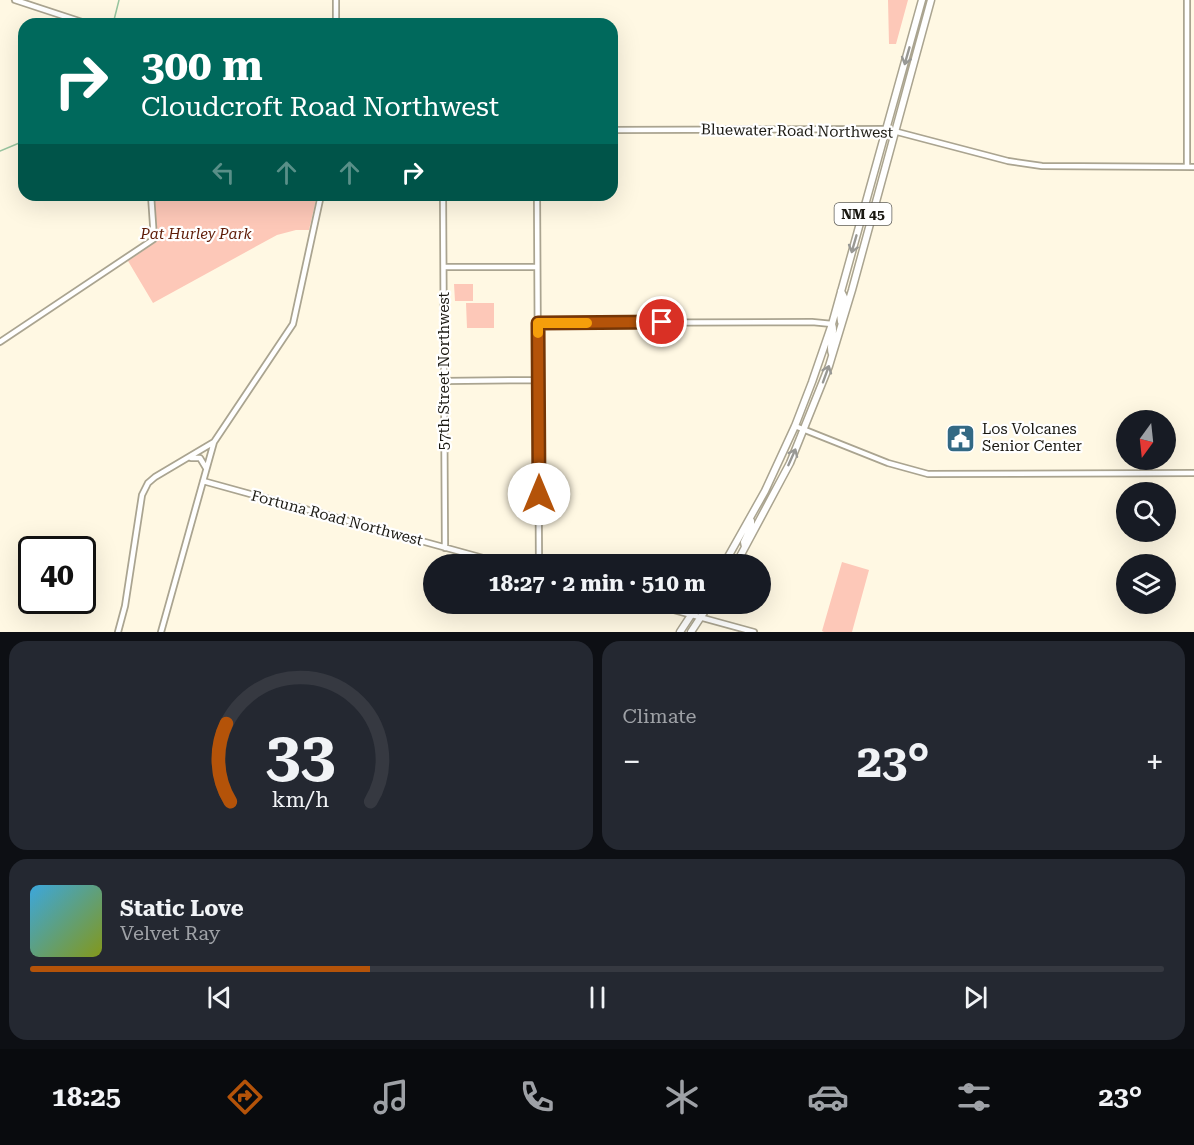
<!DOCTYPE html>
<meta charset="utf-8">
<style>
:root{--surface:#171b24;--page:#242831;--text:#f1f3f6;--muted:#9ea1a6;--line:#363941;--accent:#b45309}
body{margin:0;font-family:"Roboto Serif",serif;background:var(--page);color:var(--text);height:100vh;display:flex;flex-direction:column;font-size:22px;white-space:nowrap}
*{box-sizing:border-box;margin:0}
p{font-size:20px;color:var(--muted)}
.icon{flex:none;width:33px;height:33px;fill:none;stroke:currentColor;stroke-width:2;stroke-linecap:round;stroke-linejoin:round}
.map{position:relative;height:632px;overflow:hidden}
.sheet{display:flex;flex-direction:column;gap:9px;padding:9px;background:#0d0f14;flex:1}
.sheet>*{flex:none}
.guide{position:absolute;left:18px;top:18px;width:600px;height:183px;border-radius:18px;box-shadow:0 6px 24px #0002;background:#00695c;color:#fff;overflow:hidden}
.needle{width:39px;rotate:195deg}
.controls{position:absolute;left:1116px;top:410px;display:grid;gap:12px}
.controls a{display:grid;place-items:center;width:60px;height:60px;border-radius:50%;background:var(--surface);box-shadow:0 6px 24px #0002;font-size:30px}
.speed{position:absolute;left:18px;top:536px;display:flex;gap:12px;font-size:30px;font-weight:700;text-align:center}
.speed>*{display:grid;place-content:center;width:78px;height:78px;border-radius:50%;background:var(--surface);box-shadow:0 6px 24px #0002;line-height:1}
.speed .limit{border:3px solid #111;border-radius:9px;background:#fff;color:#111}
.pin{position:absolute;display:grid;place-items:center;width:51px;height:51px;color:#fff;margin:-26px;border:3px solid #fff;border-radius:50%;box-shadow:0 2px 6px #0007}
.me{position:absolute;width:66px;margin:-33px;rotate:0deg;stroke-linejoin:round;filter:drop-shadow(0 0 4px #0008)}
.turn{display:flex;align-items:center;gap:21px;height:126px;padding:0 24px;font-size:27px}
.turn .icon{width:78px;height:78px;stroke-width:2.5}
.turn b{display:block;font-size:42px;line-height:51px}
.lanes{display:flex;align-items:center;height:57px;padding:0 24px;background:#0003;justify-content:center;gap:30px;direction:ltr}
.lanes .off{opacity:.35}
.big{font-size:45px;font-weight:700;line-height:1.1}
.sheet .widget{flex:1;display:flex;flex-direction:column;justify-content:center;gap:9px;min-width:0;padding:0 21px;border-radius:18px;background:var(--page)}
.sheet .dial{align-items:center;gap:0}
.dial svg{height:156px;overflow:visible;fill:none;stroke:var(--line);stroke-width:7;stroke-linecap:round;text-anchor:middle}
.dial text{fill:var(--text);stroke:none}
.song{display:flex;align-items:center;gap:18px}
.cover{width:72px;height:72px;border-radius:9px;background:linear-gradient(135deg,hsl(200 70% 55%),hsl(70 70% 35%))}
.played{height:6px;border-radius:3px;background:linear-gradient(90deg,var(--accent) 30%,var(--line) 30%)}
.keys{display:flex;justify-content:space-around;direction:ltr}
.heat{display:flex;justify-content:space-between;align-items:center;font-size:33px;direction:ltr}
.sheet .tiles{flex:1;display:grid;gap:9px;grid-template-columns:1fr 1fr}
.widget:last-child{grid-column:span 2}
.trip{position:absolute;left:423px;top:554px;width:348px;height:60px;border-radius:30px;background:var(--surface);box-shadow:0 6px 24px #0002;font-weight:700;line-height:60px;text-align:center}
.tabs{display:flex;height:96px;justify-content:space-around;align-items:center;background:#090b0e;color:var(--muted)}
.tabs .icon{width:42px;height:42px}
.tabs .selected{color:var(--accent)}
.tabs b{font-size:27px;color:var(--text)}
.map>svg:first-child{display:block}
.green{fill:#fdc8b8}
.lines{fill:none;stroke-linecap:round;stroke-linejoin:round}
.stream{stroke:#98c59f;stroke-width:1.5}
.tertiary-casing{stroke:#aaa490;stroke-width:8}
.primary-casing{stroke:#aaa490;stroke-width:9}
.tertiary{stroke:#fff;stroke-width:4.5}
.primary{stroke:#fff;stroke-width:6}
.oneway{stroke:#989894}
.route-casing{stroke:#753606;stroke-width:15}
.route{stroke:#b45309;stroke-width:10}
.slow{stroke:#f59e0b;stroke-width:10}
.labels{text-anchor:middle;stroke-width:4.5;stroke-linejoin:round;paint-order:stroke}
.shield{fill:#fff;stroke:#5f5e59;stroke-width:1.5}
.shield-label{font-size:14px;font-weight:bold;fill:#1b1912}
.street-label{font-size:15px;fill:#1b1912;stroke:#fff}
.park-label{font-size:15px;font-style:italic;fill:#5f1c07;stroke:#fff}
.poi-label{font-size:15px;fill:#1b1912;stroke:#fff;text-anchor:start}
</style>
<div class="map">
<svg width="1194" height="632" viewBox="0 0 1194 632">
<rect width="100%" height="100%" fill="#fff8e3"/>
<path class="green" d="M888 0H908L896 44H889Z
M153 195H317L309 230H296L277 235 153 303 128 261 156 242Z
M454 284H473V301H455Z
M466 303H494V328H467Z
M842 562 869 570 852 632H824L822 631Z"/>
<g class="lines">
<path class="stream" d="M113 24 119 0
M0 151 24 141"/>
<defs>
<path id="tertiary" d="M15 0 88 24
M1187 0V167
M336 24V0
M612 130 886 129 1008 161 1042 166 1194 167
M443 195 445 548
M537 195 539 564
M444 267H537
M538 323 812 322 832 324
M0 342 154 239 151 195
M444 381 538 380
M795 426 888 463 928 474 1194 473
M191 458H200L206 468
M203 481 505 564
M648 603 754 632
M118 632 125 606 142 495 148 483 155 477 214 442 293 324 321 195
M161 632 214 442"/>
<path id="primary" d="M841 291 844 297 840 313 841 322
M832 324C836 335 828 344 832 354
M745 547 744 542 751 527V521
M724 564 765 491 795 426 812 382 832 324 922 0
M736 564 790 463 829 366 852 290 931 0
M680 632 699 603
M691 632 710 603"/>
</defs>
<use href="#tertiary" class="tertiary-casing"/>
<use href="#primary" class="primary-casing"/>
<use href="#tertiary" class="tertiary"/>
<use href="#primary" class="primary"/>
</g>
<defs><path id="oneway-shaft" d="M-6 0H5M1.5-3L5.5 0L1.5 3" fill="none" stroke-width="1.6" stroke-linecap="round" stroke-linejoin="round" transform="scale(1.5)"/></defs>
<g class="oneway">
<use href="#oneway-shaft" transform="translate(907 56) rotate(106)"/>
<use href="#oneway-shaft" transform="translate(854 244) rotate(106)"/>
<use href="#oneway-shaft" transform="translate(826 374) rotate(-70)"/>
<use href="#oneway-shaft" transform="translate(792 457) rotate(-66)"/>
</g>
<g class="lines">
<defs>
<path id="route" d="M539 494 538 323 662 322"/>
</defs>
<use href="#route" class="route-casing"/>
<use href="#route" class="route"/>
<path class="slow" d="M538 333V323H587"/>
</g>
<defs>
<symbol id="civic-square" viewBox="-11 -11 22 22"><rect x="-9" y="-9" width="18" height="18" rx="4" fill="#336984" stroke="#fff"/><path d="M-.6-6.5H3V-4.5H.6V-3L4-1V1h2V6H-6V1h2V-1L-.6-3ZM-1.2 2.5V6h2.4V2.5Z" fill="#fff"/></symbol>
</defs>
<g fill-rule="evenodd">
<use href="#civic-square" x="944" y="422" width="33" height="33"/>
</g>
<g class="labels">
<rect class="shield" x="834.5" y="203" width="57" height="22" rx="4.5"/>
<g class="shield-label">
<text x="863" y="219">NM 45</text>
</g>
<g class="street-label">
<text transform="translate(797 131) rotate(1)" y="5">Bluewater Road Northwest</text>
<text transform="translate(444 371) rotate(-90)" y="5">57th Street Northwest</text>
<text transform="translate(337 518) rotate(15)" y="5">Fortuna Road Northwest</text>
</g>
<g class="park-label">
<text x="196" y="239">Pat Hurley Park</text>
</g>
<g class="poi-label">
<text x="982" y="434">Los Volcanes<tspan x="982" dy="17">Senior Center</tspan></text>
</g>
</g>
</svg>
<div class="controls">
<a><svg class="needle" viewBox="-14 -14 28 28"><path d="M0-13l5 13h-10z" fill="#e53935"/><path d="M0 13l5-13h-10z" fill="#9ea1a6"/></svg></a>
<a><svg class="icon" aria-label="search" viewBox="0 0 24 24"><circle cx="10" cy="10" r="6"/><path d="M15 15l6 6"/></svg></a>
<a><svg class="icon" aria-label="layers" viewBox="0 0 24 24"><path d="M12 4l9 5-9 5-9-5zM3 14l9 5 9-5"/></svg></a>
</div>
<div class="speed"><div class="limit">40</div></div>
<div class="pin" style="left:662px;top:322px;background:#d93025"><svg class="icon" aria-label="arrive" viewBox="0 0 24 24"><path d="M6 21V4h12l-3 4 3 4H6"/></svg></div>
<svg class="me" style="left:539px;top:494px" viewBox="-20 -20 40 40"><circle r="19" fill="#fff"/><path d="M0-13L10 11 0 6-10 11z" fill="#b45309"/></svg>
<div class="trip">18:27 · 2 min · 510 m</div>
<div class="guide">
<div class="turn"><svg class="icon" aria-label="right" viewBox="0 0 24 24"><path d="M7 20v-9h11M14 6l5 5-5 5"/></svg><div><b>300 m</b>Cloudcroft Road Northwest</div></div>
<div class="lanes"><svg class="icon off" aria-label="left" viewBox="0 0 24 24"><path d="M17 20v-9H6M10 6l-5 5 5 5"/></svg><svg class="icon off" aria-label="ahead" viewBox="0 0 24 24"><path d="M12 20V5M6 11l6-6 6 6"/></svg><svg class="icon off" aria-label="ahead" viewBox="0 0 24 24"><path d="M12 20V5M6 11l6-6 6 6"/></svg><svg class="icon" aria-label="right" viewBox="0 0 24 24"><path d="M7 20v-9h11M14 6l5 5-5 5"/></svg></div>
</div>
</div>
<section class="sheet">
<div class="tiles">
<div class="widget dial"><svg viewBox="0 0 100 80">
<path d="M14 69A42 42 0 1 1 86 69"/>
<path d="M14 69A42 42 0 0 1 12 29" stroke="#b45309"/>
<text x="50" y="56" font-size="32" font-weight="700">33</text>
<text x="50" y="72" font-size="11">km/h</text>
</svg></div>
<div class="widget"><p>Climate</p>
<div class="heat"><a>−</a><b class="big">23°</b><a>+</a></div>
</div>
<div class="widget">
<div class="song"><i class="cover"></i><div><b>Static Love</b><p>Velvet Ray</p></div></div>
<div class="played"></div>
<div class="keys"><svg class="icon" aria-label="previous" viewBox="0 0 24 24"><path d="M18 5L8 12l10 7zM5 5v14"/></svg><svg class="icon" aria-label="pause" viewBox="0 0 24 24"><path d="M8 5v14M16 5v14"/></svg><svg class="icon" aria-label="next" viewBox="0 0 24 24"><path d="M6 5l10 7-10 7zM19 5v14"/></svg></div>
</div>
</div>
</section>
<nav class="tabs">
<b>18:25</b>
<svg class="icon selected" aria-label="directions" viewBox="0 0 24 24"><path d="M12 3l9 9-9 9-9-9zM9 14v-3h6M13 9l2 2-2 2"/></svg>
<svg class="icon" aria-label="music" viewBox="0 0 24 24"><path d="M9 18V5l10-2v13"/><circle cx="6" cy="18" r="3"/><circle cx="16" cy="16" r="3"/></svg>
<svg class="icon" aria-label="phone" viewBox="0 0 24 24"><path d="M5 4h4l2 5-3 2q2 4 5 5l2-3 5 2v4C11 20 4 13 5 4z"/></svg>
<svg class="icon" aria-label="climate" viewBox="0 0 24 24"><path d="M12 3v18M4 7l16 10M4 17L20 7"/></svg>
<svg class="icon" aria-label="car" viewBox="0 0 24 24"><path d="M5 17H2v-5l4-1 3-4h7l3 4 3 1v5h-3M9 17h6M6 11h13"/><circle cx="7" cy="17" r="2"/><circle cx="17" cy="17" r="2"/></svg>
<svg class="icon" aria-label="filters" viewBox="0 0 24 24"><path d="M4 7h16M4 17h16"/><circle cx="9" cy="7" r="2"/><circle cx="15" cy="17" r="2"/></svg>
<b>23°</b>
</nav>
